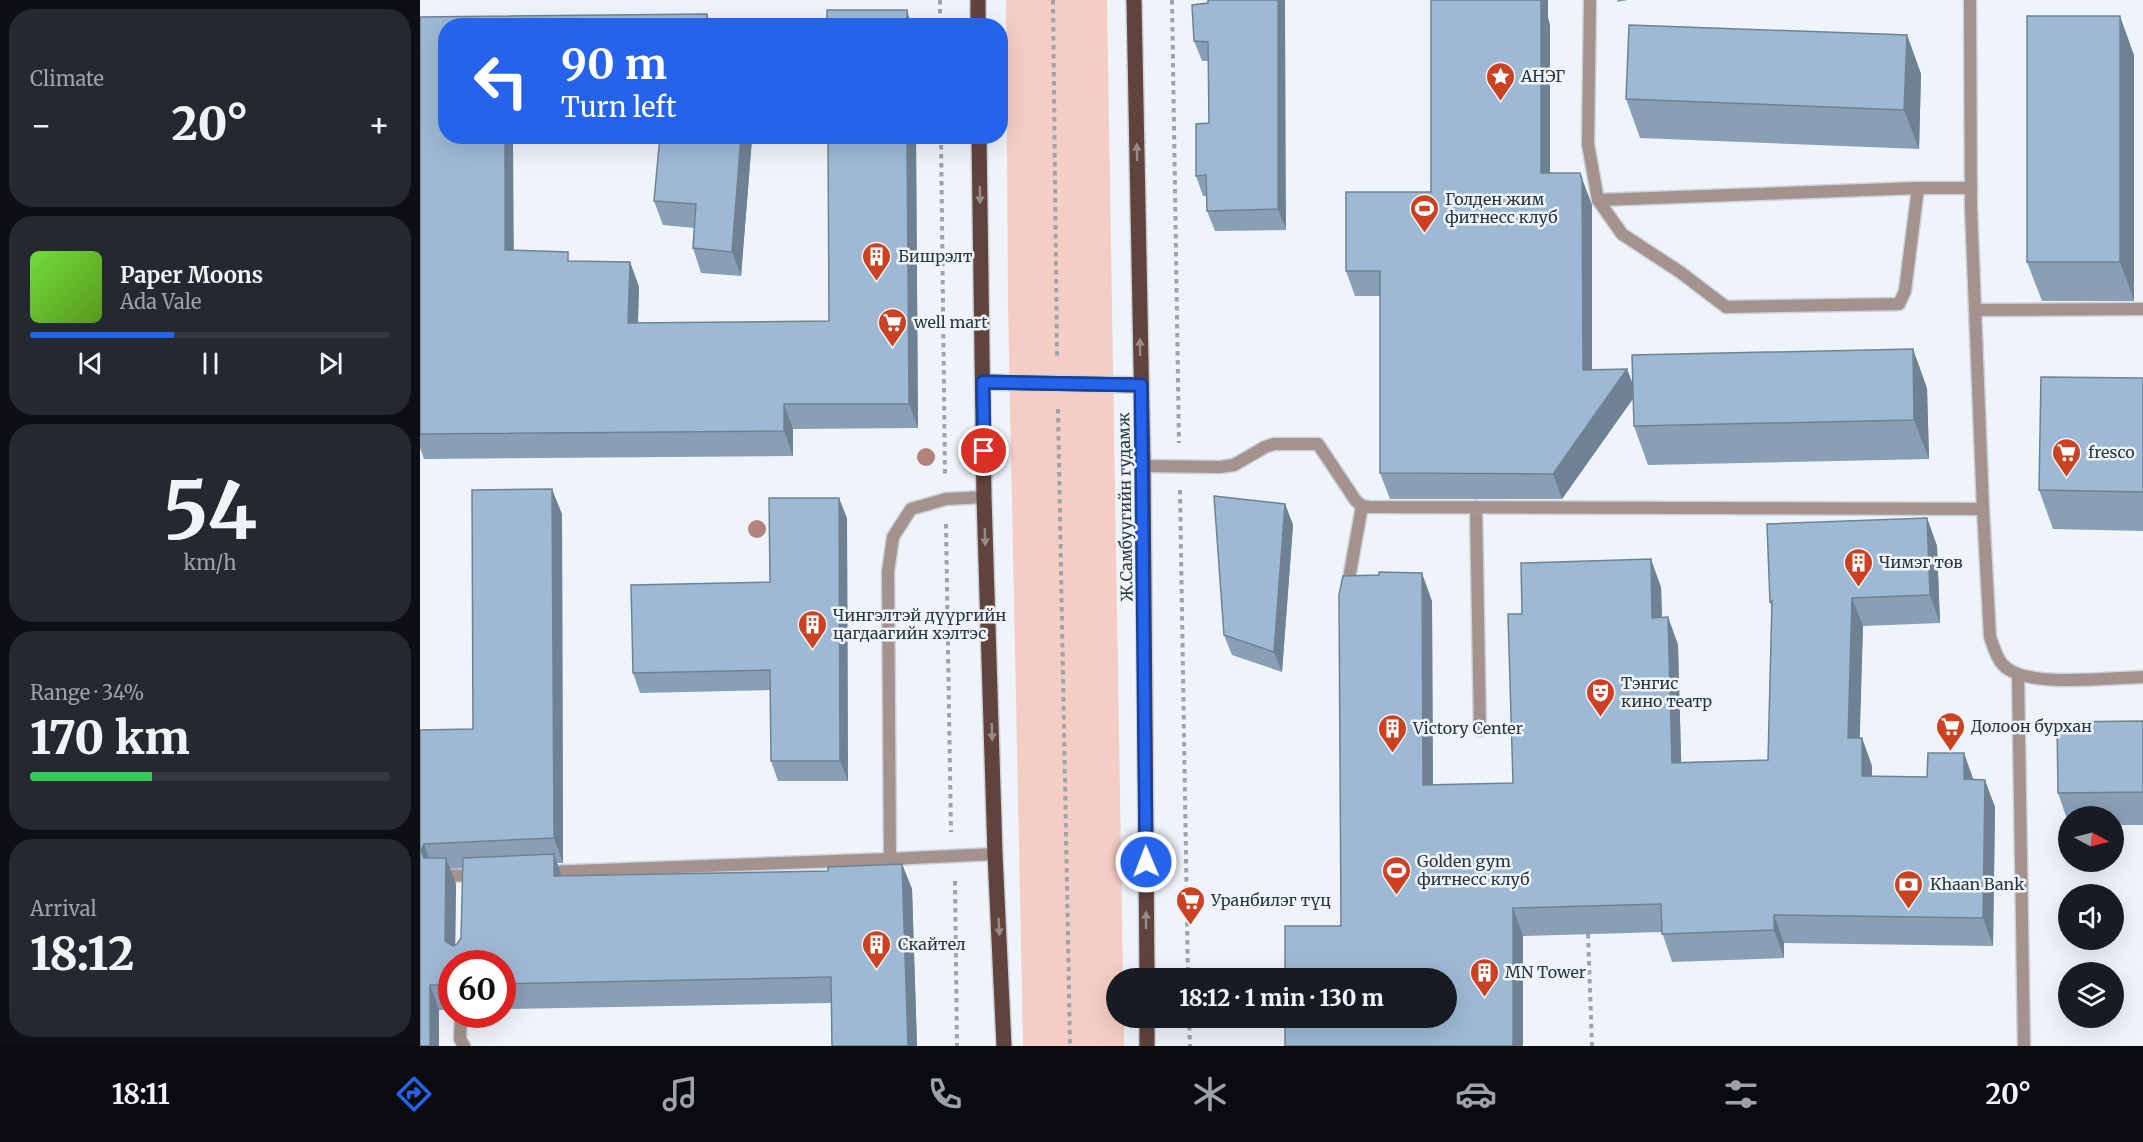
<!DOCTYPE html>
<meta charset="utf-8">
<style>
:root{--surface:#171b24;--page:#242831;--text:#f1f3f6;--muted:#9ea1a6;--line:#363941;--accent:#2563eb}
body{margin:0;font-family:Merriweather,serif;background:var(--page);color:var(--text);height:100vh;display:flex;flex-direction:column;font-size:22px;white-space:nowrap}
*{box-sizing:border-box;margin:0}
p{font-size:20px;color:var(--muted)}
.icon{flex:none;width:33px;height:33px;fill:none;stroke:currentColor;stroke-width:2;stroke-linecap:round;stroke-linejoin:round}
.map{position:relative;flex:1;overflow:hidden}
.details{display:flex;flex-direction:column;gap:9px;padding:9px;background:#0d0f14;width:420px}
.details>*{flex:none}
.top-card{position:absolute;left:18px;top:18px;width:570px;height:126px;border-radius:24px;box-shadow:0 6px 24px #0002;background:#2563eb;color:#fff;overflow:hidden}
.needle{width:39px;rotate:97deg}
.controls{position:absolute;left:1638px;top:806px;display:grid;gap:12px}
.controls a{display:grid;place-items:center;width:66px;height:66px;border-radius:50%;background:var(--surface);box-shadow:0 6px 24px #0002;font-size:30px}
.speed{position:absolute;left:18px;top:950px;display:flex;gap:12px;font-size:30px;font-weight:700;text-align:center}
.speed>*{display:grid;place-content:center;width:78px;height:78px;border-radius:50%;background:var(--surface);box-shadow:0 6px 24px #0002;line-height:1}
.speed .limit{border:9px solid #d22;background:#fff;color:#111}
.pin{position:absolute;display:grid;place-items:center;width:51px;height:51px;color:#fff;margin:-26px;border:3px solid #fff;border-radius:50%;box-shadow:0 2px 6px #0007}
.me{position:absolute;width:66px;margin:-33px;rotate:359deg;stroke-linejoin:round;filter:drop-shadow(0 0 4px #0008)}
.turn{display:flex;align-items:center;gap:21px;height:126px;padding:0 24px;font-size:27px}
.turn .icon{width:78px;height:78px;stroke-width:2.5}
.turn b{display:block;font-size:42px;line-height:51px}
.big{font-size:45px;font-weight:800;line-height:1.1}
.details .tile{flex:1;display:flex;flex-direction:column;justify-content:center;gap:9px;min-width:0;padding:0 21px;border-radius:24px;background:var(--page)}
.details .dial{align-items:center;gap:0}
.dial b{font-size:78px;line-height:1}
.song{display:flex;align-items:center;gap:18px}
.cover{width:72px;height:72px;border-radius:9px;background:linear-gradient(135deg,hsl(100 70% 55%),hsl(90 70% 35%))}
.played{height:6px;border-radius:3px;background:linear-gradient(90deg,var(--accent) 40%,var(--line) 40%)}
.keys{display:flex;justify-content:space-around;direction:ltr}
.heat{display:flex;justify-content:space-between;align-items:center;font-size:33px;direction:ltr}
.charge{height:9px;border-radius:4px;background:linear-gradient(90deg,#34c759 34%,var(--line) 0)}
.trip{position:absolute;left:686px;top:968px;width:351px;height:60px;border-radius:30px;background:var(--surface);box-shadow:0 6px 24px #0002;font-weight:800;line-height:60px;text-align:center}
.menu{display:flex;height:96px;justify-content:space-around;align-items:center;background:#090b0e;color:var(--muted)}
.menu .icon{width:42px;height:42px}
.menu .selected{color:var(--accent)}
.menu b{font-size:27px;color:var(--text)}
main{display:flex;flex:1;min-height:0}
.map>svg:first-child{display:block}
.green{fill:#f4cec5}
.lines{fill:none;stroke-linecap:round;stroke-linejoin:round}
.service-casing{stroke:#ccd2d9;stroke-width:15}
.minor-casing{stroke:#ccd2d9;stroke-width:15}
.primary-casing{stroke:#ccd2d9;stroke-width:18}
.path{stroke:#9ca4ac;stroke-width:4;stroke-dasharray:4.5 4.5;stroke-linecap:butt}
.service{stroke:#a3928e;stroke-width:12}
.minor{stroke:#a3928e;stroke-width:12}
.primary{stroke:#60433c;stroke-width:15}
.tree{fill:#b2837a}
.wall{fill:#889fb6;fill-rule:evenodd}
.shaded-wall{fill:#6f8294}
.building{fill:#9eb9d4;stroke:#6f8294;stroke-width:1.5}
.oneway{fill:#998a88}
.route-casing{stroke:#184099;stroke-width:15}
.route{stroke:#2563eb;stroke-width:10}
.labels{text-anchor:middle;stroke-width:5;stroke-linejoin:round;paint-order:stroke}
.poi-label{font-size:16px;fill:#2a3540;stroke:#eff4fa;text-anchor:start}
.street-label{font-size:16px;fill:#2a3540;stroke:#eff4fa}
</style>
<main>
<section class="details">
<div class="tile"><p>Climate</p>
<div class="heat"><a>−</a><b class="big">20°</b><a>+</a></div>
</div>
<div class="tile">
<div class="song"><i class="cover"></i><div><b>Paper Moons</b><p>Ada Vale</p></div></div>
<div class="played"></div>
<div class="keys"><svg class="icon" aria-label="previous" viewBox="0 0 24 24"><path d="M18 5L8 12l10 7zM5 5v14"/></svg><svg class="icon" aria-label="pause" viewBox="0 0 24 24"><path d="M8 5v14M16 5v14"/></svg><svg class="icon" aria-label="next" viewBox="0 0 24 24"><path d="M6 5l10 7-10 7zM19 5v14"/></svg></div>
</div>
<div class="tile dial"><b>54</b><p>km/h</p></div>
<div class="tile"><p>Range · 34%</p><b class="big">170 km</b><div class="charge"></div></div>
<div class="tile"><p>Arrival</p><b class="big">18:12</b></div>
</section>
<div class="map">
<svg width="1723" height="1046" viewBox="0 0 1723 1046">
<rect width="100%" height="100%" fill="#eff4fa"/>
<path class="green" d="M586 0H687L703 978H696V1017H704V1046H603L588 304Z"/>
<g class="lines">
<defs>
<path id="service" d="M1178 200 1202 234 1260 272 1306 307 1479 304 1485 291 1498 188
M1178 200 1498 188H1551
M1555 310 1723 309
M723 466 800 467 814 465 845 447 854 444H898L936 501 942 506 950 507 1563 509
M564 497 526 499 491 509 473 537 468 572 470 859 575 854
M1056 507 1060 730
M927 590 942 506
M127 872 470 859
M19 876 58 875
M41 1014 40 1039 44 1046"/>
<path id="minor" d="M1170 0 1168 144 1178 200
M1550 0 1551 208 1563 509 1570 637C1574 648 1578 663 1588 669 1613 687 1691 678 1723 677
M1598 675 1604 1046"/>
<path id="primary" d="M558 0V26
M714 0 723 466 727 978
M559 136 564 497 575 854 584 1046
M563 382 721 385
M727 1017V1046"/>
</defs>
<use href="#service" class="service-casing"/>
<use href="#minor" class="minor-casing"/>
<use href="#primary" class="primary-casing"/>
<path class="path" d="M520 0V26
M633 0 637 356
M752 0 759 443
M521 136 525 475
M638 409 650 1046
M760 490 768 978
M526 524 531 832
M535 881 537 1046
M1168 934 1172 1046
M769 1017 770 1046"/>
<use href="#service" class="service"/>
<use href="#minor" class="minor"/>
<use href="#primary" class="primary"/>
</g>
<g class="tree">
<circle cx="506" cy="457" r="9"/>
<circle cx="337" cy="529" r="9"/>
</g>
<path class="wall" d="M1011 0H1128V18L1130 25V173L1172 205V370L1207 369 1213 384 1507 388 1509 459 1228 465 1214 426 1213 399 1142 499H970L960 473V296H935L926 271 1011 192Z
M1197 0H1208L1198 2Z
M788 3 866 230 795 231 787 211V196H783L776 176 789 123 788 61H782L774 41Z
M287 14 291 26H26L94 250 151 261 210 262 219 287 218 323 409 321 408 136H496L498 428 373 429V456L4 459 0 448V17Z
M1487 35 1501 74 1499 149 1220 138 1206 99Z
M1714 55V301H1622L1607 262Z
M332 139 321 276 281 273 273 248 274 228 243 225 234 201Z
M1723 378V531L1633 529 1619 490Z
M865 504 873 525 862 672 812 655 804 635Z
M142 514 143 863H137L142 876 408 871 482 864 492 889 497 1046H412L411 1003 82 1009V963H32V1010H19L0 1046V730L53 729ZM43 868 41 938 37 944 35 945 36 884 30 869Z
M427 518 428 781H358L351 761 350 690 220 693 213 673 350 582Z
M1507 518 1517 546 1520 623 1443 626 1439 738H1442L1452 766V776L1554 779 1575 807 1573 946 1364 943V958L1252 962 1242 932 1103 936V1046H865L921 926 1012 601 1013 785 1093 783 1102 614 1241 587 1242 617H1248L1258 645 1261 762 1348 760 1352 608 1350 602Z
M1723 721V825H1694V816H1648V822L1638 793Z"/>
<path class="shaded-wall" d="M858 0H865L866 230 858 209Z
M1119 0H1128V18L1130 25V199L1121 173Z
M487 10 492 26H487Z
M287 14 291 26H287Z
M1700 16 1714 55V301L1700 262Z
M1487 35 1501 74 1499 149 1484 110Z
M85 136H93L94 274 85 250Z
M321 136H331L332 139 321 276 312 252Z
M487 136H496L498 428 489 404Z
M1160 173 1172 205V395L1163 370Z
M210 262 219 287 217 348 208 323Z
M1493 349 1507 388 1509 459 1494 420Z
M1207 369 1216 394 1142 499 1133 474Z
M364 404 373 429V456L364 431Z
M132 489 142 514 143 863 134 838Z
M419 498 427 518 428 781 420 761Z
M865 504 873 525 862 672 854 652Z
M1507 518 1517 546 1520 623 1510 595Z
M1231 559 1241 587 1243 646 1232 618Z
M1002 573 1012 601 1013 813 1003 785Z
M1432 598 1443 626 1439 766 1428 738Z
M1248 617 1258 645 1262 790 1252 763Z
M1442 738 1452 766V804L1442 776Z
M1544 753 1554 781 1544 779Z
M1565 780 1575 807 1573 946 1563 918Z
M4 844 13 869 10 876 1 850Z
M134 854 143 880 134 876Z
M26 858 36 884 35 963 25 941Z
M482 864 492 889 497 1046H488Z
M1093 908 1103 936V1046H1093Z
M1354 915 1364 943V958L1354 930Z
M32 980V1004L25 985Z
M10 985 19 1010V1046H10Z"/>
<path class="building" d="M788 0H858V209L787 211 786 175 776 176V124L789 123 788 42 774 41 772 5 788 3Z
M1011 0H1121V173H1160L1162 180 1163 370 1207 369 1133 474 960 473V271H926V192H1011Z
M407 10H487V26H407Z
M287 14V26H26V136H85V250L148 252V261L210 262 208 323 409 321 408 136H487L489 404H364V431L0 434V17Z
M1607 16H1700V262H1607Z
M1209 25 1487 35 1484 110 1206 99Z
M240 136H321L312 252 273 248 276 204 234 201Z
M1493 349 1494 420 1214 426 1212 355Z
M1621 377 1723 378V492L1619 490Z
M132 489 134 838 4 844 1 850 4 858H26L25 941 33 946 37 944 41 938 43 858 134 854V876L408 871V867L482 864 488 1046H412L411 977 82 984V963H32V980L25 985H10V1046H0V730L53 729 52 490Z
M794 496 865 504 854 652 804 635Z
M349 498H419L420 761H351L350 670 213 673 211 585 350 582Z
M1507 518 1510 595 1432 598 1428 738H1442V776L1507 777 1508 753H1544V779L1565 780 1563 918 1354 915V930L1242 934 1241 904 1093 908V1046H865V1017H1026V978H865V926H921L919 595 923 576 959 575V572L1002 573 1003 785 1093 783 1088 614H1102L1101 563 1231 559 1232 618 1248 617 1252 763 1348 760 1352 601 1350 602 1347 524Z
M1723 721V792L1638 793 1637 722Z"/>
<defs><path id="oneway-solid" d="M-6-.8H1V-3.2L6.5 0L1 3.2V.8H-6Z" transform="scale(1.5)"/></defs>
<g class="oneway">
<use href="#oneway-solid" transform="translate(717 152) rotate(-91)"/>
<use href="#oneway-solid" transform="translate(560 195) rotate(89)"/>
<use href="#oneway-solid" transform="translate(720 347) rotate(-91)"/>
<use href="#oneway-solid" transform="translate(565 537) rotate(88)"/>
<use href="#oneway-solid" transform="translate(572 732) rotate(88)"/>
<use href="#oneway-solid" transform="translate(726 920) rotate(-90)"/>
<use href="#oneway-solid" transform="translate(579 927) rotate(87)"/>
</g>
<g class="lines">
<defs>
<path id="route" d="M564 451 563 382 721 385 726 862"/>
</defs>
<use href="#route" class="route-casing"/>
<use href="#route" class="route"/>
</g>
<defs>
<symbol id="sight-pin" viewBox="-11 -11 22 30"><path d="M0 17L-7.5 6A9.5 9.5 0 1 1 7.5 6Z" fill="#cb4121" stroke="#eff4fa"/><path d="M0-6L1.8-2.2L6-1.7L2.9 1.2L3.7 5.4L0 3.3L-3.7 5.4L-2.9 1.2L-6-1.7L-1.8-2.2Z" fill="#fff"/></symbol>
<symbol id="stadium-pin" viewBox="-11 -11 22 30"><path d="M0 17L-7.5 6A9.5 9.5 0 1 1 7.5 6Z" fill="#cb4121" stroke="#eff4fa"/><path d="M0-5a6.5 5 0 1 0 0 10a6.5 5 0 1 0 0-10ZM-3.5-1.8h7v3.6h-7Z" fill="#fff"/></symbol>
<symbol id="building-pin" viewBox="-11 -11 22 30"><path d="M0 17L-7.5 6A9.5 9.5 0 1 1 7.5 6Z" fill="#cb4121" stroke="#eff4fa"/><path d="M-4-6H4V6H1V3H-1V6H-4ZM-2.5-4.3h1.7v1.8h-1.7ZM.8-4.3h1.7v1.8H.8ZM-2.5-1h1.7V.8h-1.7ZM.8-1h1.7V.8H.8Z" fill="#fff"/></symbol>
<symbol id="supermarket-pin" viewBox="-11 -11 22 30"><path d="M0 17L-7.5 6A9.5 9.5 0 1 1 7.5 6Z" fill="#cb4121" stroke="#eff4fa"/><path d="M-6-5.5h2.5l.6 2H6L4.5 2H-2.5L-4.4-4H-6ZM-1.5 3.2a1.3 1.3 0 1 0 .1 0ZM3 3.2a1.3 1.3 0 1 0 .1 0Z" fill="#fff"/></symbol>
<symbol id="theatre-pin" viewBox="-11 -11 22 30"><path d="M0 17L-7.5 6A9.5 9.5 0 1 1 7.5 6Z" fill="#cb4121" stroke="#eff4fa"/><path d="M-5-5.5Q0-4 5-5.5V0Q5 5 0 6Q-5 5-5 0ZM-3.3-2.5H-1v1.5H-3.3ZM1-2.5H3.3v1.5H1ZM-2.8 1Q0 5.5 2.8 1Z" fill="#fff"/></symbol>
<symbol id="bank-pin" viewBox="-11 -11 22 30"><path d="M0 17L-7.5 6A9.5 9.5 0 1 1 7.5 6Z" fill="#cb4121" stroke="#eff4fa"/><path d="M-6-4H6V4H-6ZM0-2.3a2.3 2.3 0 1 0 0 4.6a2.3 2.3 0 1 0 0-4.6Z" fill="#fff"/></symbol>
</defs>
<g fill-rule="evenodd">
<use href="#sight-pin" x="1064" y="60" width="33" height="45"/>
<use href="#stadium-pin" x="988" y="192" width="33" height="45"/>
<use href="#building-pin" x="440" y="240" width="33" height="45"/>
<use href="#supermarket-pin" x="456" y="306" width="33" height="45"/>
<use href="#supermarket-pin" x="1630" y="436" width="33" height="45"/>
<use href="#building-pin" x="1422" y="546" width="33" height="45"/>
<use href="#building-pin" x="376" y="608" width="33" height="45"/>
<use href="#theatre-pin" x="1164" y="676" width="33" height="45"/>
<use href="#supermarket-pin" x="1514" y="710" width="33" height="45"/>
<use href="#building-pin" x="956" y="712" width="33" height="45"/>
<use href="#stadium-pin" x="960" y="854" width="33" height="45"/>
<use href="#bank-pin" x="1472" y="868" width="33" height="45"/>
<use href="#supermarket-pin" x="754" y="884" width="33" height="45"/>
<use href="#building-pin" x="440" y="928" width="33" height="45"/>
<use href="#building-pin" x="1048" y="956" width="33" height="45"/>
</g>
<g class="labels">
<g class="poi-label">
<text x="1101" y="82">АНЭГ</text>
<text x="1025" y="205">Голден жим<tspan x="1025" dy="18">фитнесс клуб</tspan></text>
<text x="478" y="262">Бишрэлт</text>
<text x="494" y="328">well mart</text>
<text x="1668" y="458">fresco</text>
<text x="1459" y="568">Чимэг төв</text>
<text x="413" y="621">Чингэлтэй дүүргийн<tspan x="413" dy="18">цагдаагийн хэлтэс</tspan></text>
<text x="1201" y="689">Тэнгис<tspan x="1201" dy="18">кино театр</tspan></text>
<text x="1551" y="732">Долоон бурхан</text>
<text x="993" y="734">Victory Center</text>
<text x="997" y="867">Golden gym<tspan x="997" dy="18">фитнесс клуб</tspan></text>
<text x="1510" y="890">Khaan Bank</text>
<text x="791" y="906">Уранбилэг түц</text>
<text x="478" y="950">Скайтел</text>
<text x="1085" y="978">MN Tower</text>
</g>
<g class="street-label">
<text transform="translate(705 507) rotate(-91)" y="6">Ж.Самбуугийн гудамж</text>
</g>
</g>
</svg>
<div class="controls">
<a><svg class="needle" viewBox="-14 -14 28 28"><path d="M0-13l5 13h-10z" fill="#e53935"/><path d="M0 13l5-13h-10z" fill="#9ea1a6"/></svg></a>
<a><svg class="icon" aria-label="sound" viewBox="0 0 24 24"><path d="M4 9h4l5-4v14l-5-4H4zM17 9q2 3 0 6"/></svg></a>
<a><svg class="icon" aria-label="layers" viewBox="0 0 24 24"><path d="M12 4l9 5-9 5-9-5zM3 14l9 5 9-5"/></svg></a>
</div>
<div class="speed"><div class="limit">60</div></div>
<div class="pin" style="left:564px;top:451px;background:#d93025"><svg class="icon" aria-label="arrive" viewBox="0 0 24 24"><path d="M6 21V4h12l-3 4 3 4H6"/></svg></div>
<svg class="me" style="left:726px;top:862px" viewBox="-20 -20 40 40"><circle r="17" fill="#2563eb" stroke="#fff" stroke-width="3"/><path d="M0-11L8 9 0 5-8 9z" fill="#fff"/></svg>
<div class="trip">18:12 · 1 min · 130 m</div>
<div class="top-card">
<div class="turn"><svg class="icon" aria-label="left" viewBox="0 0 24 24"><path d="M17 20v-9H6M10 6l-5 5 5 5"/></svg><div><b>90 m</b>Turn left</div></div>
</div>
</div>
</main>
<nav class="menu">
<b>18:11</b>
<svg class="icon selected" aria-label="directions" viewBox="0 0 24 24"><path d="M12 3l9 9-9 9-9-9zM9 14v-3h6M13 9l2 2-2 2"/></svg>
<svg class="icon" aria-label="music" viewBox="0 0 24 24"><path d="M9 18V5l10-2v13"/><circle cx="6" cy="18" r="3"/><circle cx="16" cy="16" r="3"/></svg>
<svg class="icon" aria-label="phone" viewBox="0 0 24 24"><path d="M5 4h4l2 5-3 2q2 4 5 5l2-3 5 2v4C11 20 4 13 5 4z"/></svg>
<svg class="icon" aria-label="climate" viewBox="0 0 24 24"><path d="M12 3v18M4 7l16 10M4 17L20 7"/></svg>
<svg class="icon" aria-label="car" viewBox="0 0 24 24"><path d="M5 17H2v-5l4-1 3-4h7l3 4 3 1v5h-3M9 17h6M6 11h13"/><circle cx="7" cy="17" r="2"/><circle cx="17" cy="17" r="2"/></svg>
<svg class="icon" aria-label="filters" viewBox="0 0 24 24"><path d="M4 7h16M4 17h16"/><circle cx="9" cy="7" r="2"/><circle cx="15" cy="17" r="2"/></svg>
<b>20°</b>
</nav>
